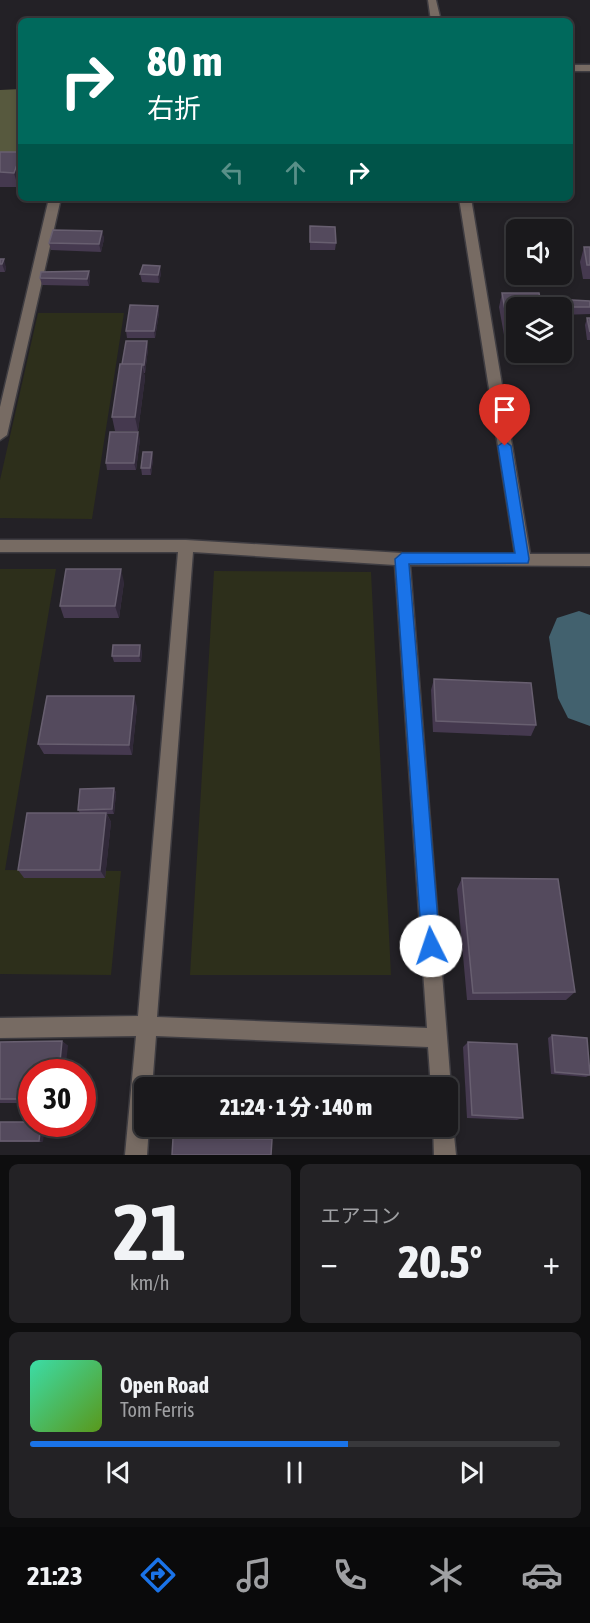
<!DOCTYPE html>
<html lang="ja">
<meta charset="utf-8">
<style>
:root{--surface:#1a191c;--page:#232225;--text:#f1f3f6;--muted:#9fa0a3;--line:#38383b;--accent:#1a73e8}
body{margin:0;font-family:"Asap Condensed","Noto Sans JP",sans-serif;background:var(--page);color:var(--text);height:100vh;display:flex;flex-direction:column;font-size:22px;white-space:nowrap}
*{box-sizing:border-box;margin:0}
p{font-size:20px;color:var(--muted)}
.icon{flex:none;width:33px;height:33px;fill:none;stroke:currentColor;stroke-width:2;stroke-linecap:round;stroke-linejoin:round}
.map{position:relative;height:1155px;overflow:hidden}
.side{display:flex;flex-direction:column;gap:9px;padding:9px;background:#0e0e0f;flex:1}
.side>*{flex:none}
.top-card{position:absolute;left:18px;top:18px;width:555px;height:183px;border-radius:9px;box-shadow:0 3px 9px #0003,0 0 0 2px var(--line);background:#00695c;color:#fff;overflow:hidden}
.buttons{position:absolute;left:506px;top:219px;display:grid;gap:12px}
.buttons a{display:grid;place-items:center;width:66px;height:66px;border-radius:9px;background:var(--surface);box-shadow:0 3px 9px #0003,0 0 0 2px var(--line);font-size:30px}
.speed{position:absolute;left:18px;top:1059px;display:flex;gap:12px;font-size:30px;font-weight:700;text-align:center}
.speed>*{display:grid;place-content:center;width:78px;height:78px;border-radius:50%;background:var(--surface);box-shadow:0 3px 9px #0003,0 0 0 2px var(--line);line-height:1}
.speed .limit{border:9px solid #d22;background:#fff;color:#111}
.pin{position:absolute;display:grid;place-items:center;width:51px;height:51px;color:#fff;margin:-62px -26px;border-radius:50% 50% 50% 0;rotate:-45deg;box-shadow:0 0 6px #0007}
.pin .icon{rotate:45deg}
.me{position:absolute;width:66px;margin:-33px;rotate:356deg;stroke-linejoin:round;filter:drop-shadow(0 0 4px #0008)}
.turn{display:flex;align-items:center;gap:21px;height:126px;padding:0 30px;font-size:27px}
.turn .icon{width:78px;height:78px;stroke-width:2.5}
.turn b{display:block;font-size:42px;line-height:51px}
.lanes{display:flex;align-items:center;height:57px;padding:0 30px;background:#0003;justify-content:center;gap:30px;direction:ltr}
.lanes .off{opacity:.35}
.big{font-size:45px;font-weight:800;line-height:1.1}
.side .card{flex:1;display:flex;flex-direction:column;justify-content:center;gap:9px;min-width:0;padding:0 21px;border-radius:9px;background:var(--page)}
.side .dial{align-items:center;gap:0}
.dial b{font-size:78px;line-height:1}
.song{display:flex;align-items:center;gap:18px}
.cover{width:72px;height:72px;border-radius:9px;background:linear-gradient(135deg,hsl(160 70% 55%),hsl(90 70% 35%))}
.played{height:6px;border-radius:3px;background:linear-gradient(90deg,var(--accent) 60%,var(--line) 60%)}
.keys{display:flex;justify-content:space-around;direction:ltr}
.heat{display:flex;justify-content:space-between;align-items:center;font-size:33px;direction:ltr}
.side .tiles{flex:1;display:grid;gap:9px;grid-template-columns:1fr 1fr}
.card:last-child{grid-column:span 2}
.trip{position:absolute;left:134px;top:1077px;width:324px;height:60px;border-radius:9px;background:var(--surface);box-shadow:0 3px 9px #0003,0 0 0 2px var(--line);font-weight:800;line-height:60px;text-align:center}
.tab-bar{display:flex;height:96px;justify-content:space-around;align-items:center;background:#0a0a0b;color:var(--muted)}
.tab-bar .icon{width:42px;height:42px}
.tab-bar .active{color:var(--accent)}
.tab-bar b{font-size:27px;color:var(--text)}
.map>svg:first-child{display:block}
.green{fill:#2d2f1b}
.forest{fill:#57593e}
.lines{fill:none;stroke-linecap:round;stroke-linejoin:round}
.river{fill:#42616e;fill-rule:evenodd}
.minor-casing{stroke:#3f3d42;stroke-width:3}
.minor{fill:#776b63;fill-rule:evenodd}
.wall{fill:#45394f}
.shaded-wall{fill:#312939}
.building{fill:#544a5d;stroke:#685f70;stroke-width:1.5}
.route{fill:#1a73e8;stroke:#114b97;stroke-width:1.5}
</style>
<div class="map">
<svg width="590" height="1155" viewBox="0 0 590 1155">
<rect width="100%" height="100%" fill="#232126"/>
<path class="green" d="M38 313H124L92 519 0 518V480Z
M0 569H56L5 870 121 871 111 975 0 974Z
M214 571 371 572 391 975H190Z"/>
<path class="forest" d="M21 89V154L0 153V90Z"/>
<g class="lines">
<path class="river" d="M579 611 590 615V726L568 718 558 698 549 637 557 618Z"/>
<defs>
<path id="minor" d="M428 0H436L441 21H431Z
M570 65H590V71H570Z
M49 198H61L7 435 0 440V407Z
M459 198H471L530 554H590V566L410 565 451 1088 447 1096V1088H431L428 1047 156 1036 152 1088H144V1126H149L147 1155H125L136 1036 0 1038V1018L138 1016 178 552H0V540H186L402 553 515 554ZM193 552 395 565 427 1028 157 1017Z
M447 1117 450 1119 453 1126 456 1155H434L433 1126H447Z"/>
</defs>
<use href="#minor" class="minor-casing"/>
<use href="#minor" class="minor"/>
</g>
<path class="wall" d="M0 152H21V178L18 187H0Z
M310 226 336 243 335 250H310Z
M102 231 104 239 101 252 51 250 49 243Z
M584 247H590V279H583L580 262Z
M0 259 6 267 5 272H0Z
M89 271 90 279 89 286 42 285 40 278Z
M161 273 159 283 142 282 140 274Z
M502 293 541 301 552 305 554 299 590 301V314L561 315V308H516V335H504L499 307Z
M158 306 159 313 155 338H127L126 331Z
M587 318H590V340H587L585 325Z
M147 341 148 349 145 373H144L145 378 138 431H115L112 417 122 364Z
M140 439 136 470H107L106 463Z
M152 452 153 459 151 475H142L141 468Z
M124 582 119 618H64L60 606Z
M142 651 141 662H114L112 656Z
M434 679 536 725 531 736 433 732 431 690Z
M137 707 132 755 44 754 38 744Z
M114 788 116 793 114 814H107L111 822 105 878H24L18 870 80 813 78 810Z
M462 878 575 992 566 1000H467L457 889Z
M552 1035 590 1075 586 1077 551 1074 548 1038Z
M62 1041 68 1046 32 1072V1103H0V1042Z
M468 1042 523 1118 517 1120 467 1118 463 1047Z
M0 1122 43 1142H0Z"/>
<path class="shaded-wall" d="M19 159 21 169V178L18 187 14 173Z
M102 231 104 239 101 252 99 244Z
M4 259 6 267 5 272 2 264Z
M160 266 161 273 159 283 158 275Z
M89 271 90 279 89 286 87 279Z
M158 306 159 313 155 338 154 331Z
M147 341 148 349 145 373 144 365Z
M142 364 145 378 138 431 135 417Z
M138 432 140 439 136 470 134 463Z
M152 452 153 459 151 475 150 468Z
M121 569 124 582 119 618 115 606Z
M140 645 142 651 141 662 139 656Z
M134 696 137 707 132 755 129 745Z
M114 788 116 793 114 814 112 809Z
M106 813 111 822 105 878 100 870Z
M62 1041 68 1046 65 1072H59Z
M41 1124H45L43 1142 39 1141Z"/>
<path class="building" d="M0 152H21V159H19L14 173 0 172Z
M310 226 335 227 336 243 310 242Z
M53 230 102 231 99 244 49 243Z
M584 247H590V265H587Z
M0 259H4L2 264H0Z
M143 265 160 266 158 275 140 274Z
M89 271 87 279 40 278 41 272Z
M502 293H539L542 308H516V321H507Z
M554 299 590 301V307H556Z
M541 300H551L553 308H542Z
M130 305 158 306 154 331H126Z
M561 316 564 328H561Z
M587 318H590V332Z
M126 341H147L144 365H142V364H122Z
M120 364H142L135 417H112Z
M110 432H138L134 463H106Z
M143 452H152L150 468H141Z
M66 569H121L115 606H60Z
M113 645H140L139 656H112Z
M434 679 531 683 536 725 436 721Z
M47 696H134L129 745 38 744Z
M114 788 112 809 78 810 80 789Z
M27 813H106L100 870H18Z
M462 878 558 879 575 992 473 993Z
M552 1035 587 1038 590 1075 555 1072Z
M62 1041 59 1072H32V1099H0V1042Z
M468 1042 517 1044 523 1118 472 1115Z
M0 1122H32V1124H41L39 1141H0Z
M173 1138 272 1139 271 1155H172Z"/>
<path class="route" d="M505 441 511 446 529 559 528 563 409 564 440 946 437 952 431 955 425 952 422 946 395 559 402 553H515L498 446Z"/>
</svg>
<div class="buttons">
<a><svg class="icon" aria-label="sound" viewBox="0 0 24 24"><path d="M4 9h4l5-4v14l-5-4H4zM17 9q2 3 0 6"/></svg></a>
<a><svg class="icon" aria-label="layers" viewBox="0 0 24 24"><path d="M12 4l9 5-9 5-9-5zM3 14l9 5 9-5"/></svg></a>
</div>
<div class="speed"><div class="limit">30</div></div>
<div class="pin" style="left:505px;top:446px;background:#d93025"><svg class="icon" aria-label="arrive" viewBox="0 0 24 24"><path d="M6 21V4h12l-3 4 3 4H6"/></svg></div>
<svg class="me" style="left:431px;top:946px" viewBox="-20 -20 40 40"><circle r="19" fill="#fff"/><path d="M0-13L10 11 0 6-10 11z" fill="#1a73e8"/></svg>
<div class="trip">21:24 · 1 分 · 140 m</div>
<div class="top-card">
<div class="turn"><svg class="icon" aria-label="right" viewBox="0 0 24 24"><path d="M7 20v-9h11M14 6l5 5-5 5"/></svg><div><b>80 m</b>右折</div></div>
<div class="lanes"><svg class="icon off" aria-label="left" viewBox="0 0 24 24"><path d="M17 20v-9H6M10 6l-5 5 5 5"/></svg><svg class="icon off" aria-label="ahead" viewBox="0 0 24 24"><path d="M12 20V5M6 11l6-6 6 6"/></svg><svg class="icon" aria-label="right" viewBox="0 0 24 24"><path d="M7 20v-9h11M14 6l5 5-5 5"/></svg></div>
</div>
</div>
<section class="side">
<div class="tiles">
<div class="card dial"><b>21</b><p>km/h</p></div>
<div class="card"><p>エアコン</p>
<div class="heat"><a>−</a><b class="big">20.5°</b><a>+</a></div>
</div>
<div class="card">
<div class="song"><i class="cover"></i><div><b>Open Road</b><p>Tom Ferris</p></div></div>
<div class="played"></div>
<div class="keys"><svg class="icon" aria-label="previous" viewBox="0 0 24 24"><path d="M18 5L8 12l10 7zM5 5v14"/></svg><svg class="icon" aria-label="pause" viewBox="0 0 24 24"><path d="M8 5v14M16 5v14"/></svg><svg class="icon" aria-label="next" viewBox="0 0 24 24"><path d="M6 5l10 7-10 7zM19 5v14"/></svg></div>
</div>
</div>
</section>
<nav class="tab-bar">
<b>21:23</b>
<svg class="icon active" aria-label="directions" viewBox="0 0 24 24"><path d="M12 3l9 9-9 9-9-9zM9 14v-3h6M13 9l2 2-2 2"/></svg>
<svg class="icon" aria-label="music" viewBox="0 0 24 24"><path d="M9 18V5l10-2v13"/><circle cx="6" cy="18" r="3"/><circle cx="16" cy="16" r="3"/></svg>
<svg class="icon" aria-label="phone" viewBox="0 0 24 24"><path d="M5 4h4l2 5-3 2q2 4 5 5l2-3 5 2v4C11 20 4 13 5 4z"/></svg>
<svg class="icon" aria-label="climate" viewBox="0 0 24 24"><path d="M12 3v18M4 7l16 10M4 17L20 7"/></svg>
<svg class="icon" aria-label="car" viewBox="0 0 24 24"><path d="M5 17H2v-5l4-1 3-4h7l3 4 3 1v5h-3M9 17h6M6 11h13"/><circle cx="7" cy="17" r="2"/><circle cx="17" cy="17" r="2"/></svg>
</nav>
